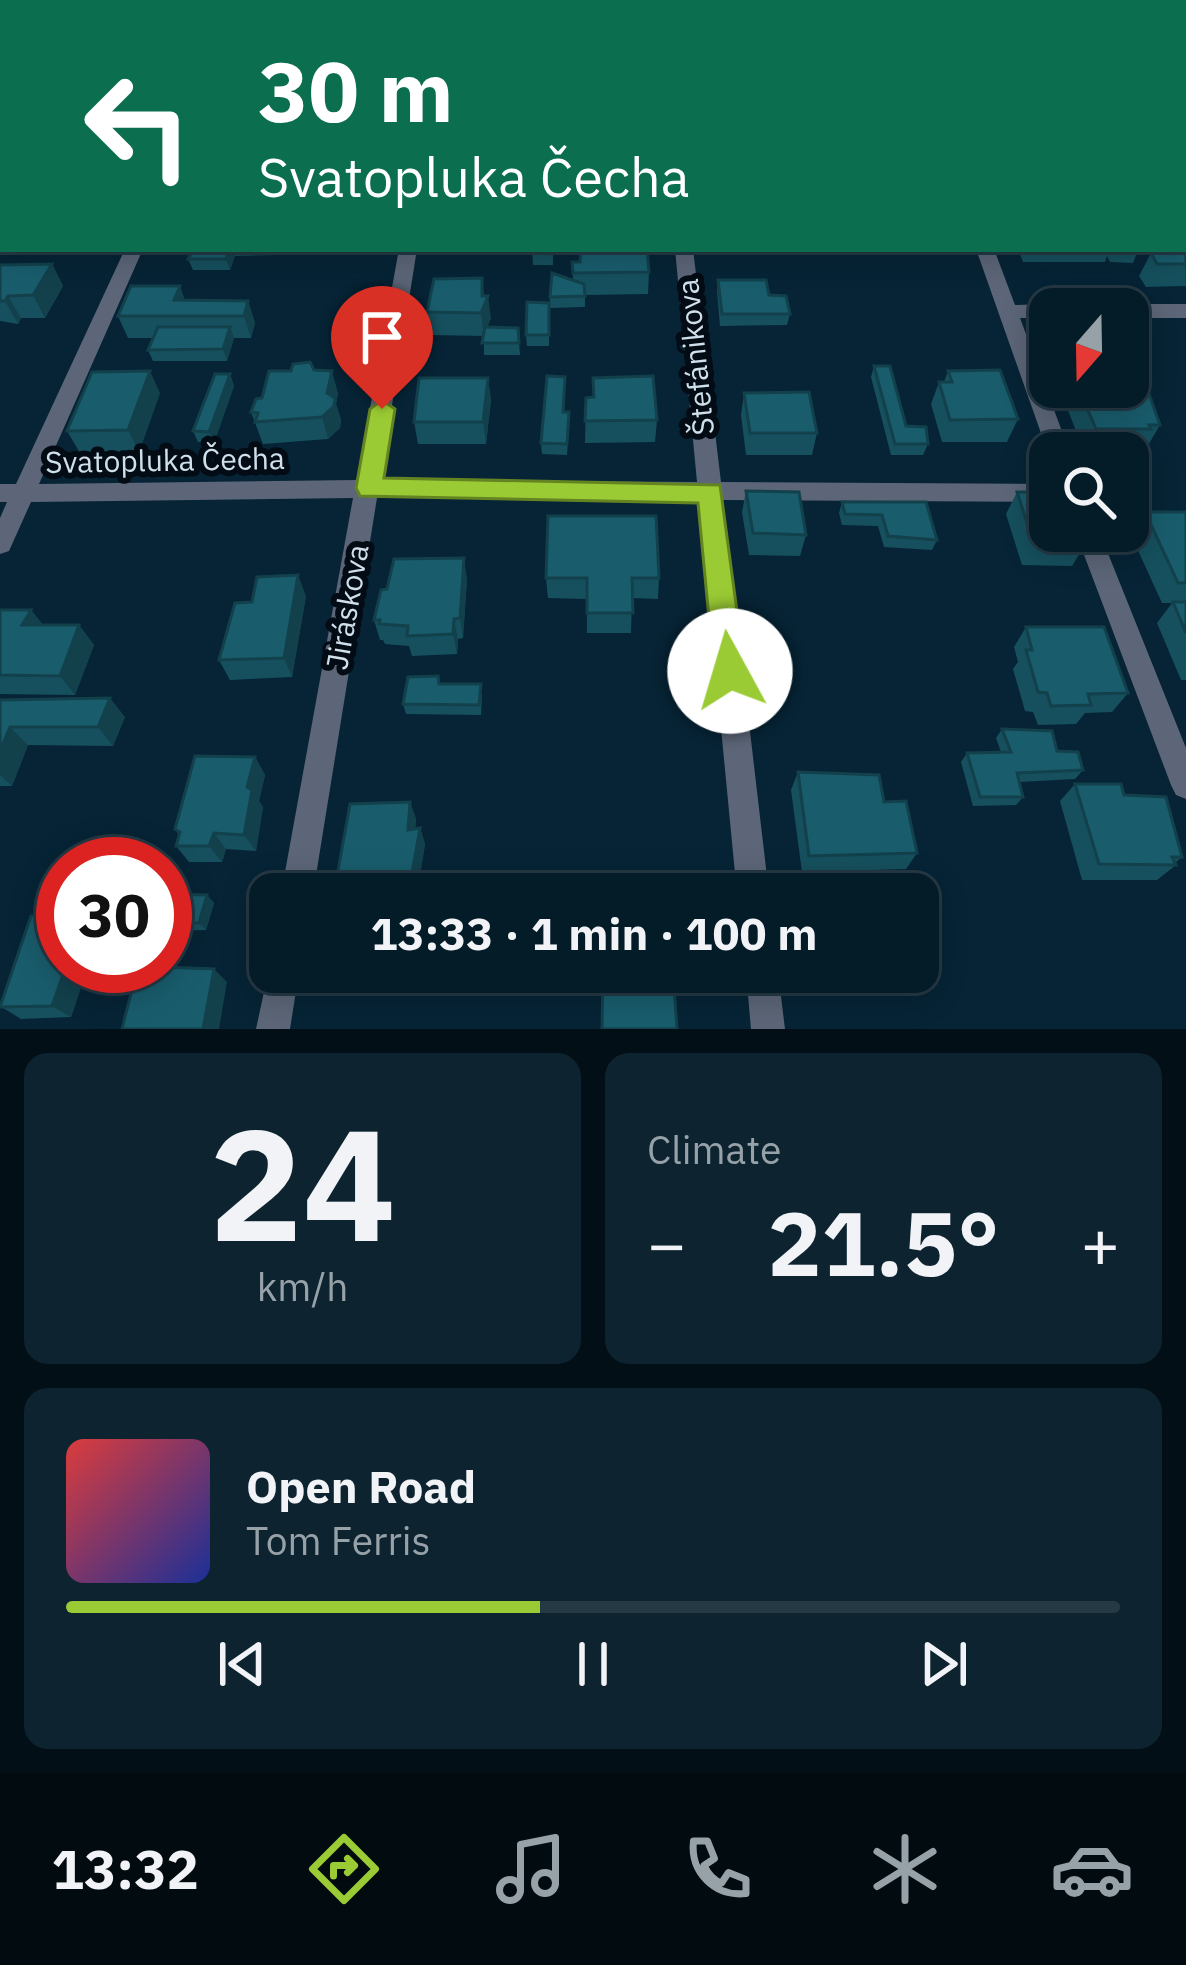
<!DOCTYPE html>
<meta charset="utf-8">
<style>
:root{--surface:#041b28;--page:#0d2430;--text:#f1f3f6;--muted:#97a1a8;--line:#253945;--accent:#9acb34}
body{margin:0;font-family:"IBM Plex Sans",sans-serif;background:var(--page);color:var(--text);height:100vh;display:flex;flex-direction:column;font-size:45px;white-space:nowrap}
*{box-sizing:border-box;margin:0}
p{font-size:39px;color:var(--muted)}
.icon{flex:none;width:66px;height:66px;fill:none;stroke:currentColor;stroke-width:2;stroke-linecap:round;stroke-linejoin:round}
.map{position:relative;height:1029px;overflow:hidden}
.sheet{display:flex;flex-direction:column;gap:24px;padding:24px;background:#020f16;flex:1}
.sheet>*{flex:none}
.banner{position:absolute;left:0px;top:0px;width:1188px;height:252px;box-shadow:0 6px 30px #0003,0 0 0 3px var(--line);background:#0b6e4f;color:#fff;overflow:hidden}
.needle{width:78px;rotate:200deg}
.controls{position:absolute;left:1029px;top:288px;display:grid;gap:24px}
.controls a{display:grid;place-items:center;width:120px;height:120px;border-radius:24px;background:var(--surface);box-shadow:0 6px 30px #0003,0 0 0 3px var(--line);font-size:60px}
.speed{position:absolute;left:36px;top:837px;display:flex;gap:24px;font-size:60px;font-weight:700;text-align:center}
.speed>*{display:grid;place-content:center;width:156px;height:156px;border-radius:50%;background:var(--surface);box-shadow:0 6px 30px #0003,0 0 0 3px var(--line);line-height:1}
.speed .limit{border:18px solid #d22;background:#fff;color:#111}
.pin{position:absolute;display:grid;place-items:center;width:102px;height:102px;color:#fff;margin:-123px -51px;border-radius:50% 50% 50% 0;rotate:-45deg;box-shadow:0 0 12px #0007}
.pin .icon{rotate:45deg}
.me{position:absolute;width:132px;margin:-66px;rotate:354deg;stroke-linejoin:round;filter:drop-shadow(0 0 9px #0008)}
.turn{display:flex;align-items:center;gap:42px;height:252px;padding:0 60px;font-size:54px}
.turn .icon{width:156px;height:156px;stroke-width:2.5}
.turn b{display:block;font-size:84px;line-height:102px}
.big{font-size:90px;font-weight:700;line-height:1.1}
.sheet .widget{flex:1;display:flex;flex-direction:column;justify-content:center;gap:18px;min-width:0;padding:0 42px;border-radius:24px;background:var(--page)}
.sheet .dial{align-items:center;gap:0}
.dial b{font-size:156px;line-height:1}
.song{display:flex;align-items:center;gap:36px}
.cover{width:144px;height:144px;border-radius:18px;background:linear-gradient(135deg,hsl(0 70% 55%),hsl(230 70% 35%))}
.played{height:12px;border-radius:6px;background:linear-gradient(90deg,var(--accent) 45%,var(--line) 45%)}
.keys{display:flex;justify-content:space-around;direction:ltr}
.heat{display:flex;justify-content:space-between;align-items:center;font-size:66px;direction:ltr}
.sheet .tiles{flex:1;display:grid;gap:24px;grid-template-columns:1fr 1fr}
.widget:last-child{grid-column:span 2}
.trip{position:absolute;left:249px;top:873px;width:690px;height:120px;border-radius:24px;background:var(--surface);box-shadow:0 6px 30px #0003,0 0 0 3px var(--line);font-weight:700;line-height:120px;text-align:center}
.tabs{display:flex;height:192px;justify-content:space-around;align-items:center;background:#020b10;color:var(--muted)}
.tabs .icon{width:84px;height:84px}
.tabs .selected{color:var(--accent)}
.tabs b{font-size:54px;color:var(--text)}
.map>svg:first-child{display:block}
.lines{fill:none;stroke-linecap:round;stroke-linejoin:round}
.minor{fill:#5c6678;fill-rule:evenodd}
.wall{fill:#16505e}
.shaded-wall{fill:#12414c}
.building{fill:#195d6d;stroke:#12414c;stroke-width:3}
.route{fill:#9acb34;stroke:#648422;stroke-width:3}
.labels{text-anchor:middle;stroke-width:12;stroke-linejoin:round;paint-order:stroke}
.street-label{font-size:30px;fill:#cfdfec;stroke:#030c14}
</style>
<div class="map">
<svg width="1186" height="1029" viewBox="0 0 1186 1029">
<rect width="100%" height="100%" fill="#062436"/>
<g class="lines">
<path class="minor" d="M874 0H888L889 3H875Z
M1077 0H1091L1093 3H1079Z
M0 3H4L3 11H0Z
M1185 146H1186V157H1185Z
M125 249H143L39 484 357 480 399 249H417L380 480 697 482 675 249H693L721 482 1050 484V502L723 500 769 894H737L699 500 377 498 313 894H281L353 498 31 502 9 551 0 554V518L7 502H0V484H16Z
M976 249H994L1015 305 1050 304 1059 309H1050V318H1020L1070 453H1050V457L1048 453Z
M1128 304H1186V318H1128V309H1119Z
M1075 531H1099L1186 748V799L1176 795 1171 785Z
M270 964V972H299L290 1029H256Z
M746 972H778L785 1029H751Z"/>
</g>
<path class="wall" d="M920 0H991L990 3H923Z
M1120 0H1186V1L1185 3H1122Z
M0 31 3 37V74H0Z
M1185 230 1186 286 1146 287 1139 276 1151 253H1167L1169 249H1185Z
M162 249H278L275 255 235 256 230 270H193L188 259 191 254 164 255Z
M532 249H553V265H533Z
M760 249H817L816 252H761Z
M1018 249H1137L1138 251 1133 263 1110 262 1107 256 1105 262H1023Z
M572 262 649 272 648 294 585 295V307L550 308V297L573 280Z
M52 264 63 286 45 318H21L18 324 0 321V265Z
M482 278 484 296 491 318 487 327 518 328 520 355H484V336L431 335 427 312Z
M718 280 769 295 790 314 787 325 720 326 717 291Z
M185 300 248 301 255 323 251 338H234L227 361H153L148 350 153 338H128L118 316Z
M549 303V346H527L526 335Z
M1042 306 1050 309V369L1032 329Z
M874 366 906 426 928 444 923 455H891L871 377Z
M314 370 338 393 336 404 341 420 340 428 328 439 263 444 251 412 262 398Z
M948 371 1018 419 1007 442H942L931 404 939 382H944Z
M230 374 234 386 214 443 198 442 193 431Z
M565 377 564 412 569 423 567 455 542 454 541 443Z
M488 378 491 400 486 444H418L414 422Z
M593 378 657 420 655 442 585 443 586 398 593 397Z
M1077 387H1128L1160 425 1147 447H1140L1137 451H1084L1067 408Z
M160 393 139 452 80 453 67 431Z
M744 393 817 433 812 455H746L741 415Z
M746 491 806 535 800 556 749 555 742 512Z
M1017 492 1085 545 1072 566 1022 565 1006 514Z
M842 502H926L937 540 932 550 884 547 878 526 842 525 839 513Z
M1145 512H1186V680H1181L1157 623 1172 603H1162L1130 533Z
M546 578H659L658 599 632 598 631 633H587V599L548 598Z
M467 579 463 638 458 639 457 654 412 656 409 646 385 644 383 640H380L374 620Z
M306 596 292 677 230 680 219 660Z
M0 610H31L43 625H79L94 645 75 695 0 694Z
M1026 627 1128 693 1112 712 1085 713 1076 724 1038 725 1033 712 1025 711 1013 669 1018 662 1014 647Z
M438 676 440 684 482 694 481 715 406 714 403 704Z
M0 700 125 717 113 746 28 745 12 786H0Z
M1002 729 1057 751 1083 770 1075 779 1019 782 1023 797 1016 805 973 806 961 762 967 753 1001 752 996 738Z
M255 757 265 775 259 801 263 807 256 851 226 849 222 862H189L176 846 179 835 175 829Z
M798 772 884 802 917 853 906 869 802 872 791 790Z
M1075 784 1124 795 1182 857 1175 863 1176 865 1157 880H1082L1060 801Z
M410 802 416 819 415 829 420 828 425 844 417 894 346 892 337 876Z
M165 894 207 895 214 903 206 930 165 931Z
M63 966H88L71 1017 21 1019 0 1006Z"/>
<path class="shaded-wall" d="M3 201V225L0 230V207Z
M229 249H233L235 256 230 270 226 259Z
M477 249H502L478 254Z
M52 264 63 286 45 318 33 295Z
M482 278 484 306 488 296 491 318 484 336 481 313Z
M180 286 188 309 174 300Z
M8 296 21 318 18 324 5 301Z
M248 301 255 323 251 338 244 316Z
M230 327 234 338 227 361 223 349Z
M150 371 160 393 139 452 128 430Z
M332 371 338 393 336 404 341 420 340 428 328 439 322 417Z
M230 374 234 386 214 443 209 432Z
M488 378 491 400 486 444 483 422Z
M464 558 467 579 463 638 460 618Z
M298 575 306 596 292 677 284 658Z
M31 610 47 630 22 625Z
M454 619 458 639 457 654 453 634Z
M79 625 94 645 75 695 60 676Z
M110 698 125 717 113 746 98 727Z
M10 727 28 745 12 786 0 775V751Z
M255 757 265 775 259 801 263 807 256 851 244 835 247 787Z
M410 802 416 819 414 846 408 830Z
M420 828 425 844 417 894 411 879Z
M214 833 226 849 222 862 209 846Z
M207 895 214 903 206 930 199 923Z
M66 966H88L71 1017 52 1006Z
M214 969 227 982 219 1029H203Z"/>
<path class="building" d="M691 0H734L735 3H691Z
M1038 1H1081L1083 3H1039Z
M194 249H229L226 259H188Z
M532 249H552V254L532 253Z
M581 249H647L649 272 573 273 572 262H580Z
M1151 253H1186V264H1157Z
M52 264 33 295 8 296 5 301H0V265Z
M552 273 584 284 585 296 550 297Z
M482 278V296H488L481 313 427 312 434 279Z
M718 280H766L769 295 786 296 790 314H722Z
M131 286H180L174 300 248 301 244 316H118Z
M527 302 549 303V335H526Z
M1042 306H1106L1107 309H1050V324Z
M158 327H230L223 349 148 350Z
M485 327 518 328 519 343H482Z
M310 362 314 370 332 371 327 393 335 398 334 406 322 417 255 422 258 413 251 412 256 399 262 398 269 371H291L293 364Z
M874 366H890L906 426 926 427 928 444H895Z
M1000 370 1018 419 950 420 939 382H952L948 371Z
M150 371 128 430 67 431 92 372Z
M215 374H230L209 432 193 431Z
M547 376 565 377 563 412H569L567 444 541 443Z
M653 376 657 420 585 421 586 398 594 397 593 378Z
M419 378H488L483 422H414Z
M1128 385H1146L1160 425H1149L1151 429H1096L1078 387H1128Z
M809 392 817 433H750L744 393Z
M746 491 799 492 806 535 753 533Z
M1017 492H1050V531H1079L1085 545 1034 544Z
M842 502H926L937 540 888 536 882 515 845 514Z
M1145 512H1186V583H1178Z
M548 516H656L659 578H632L633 613H587V578H546Z
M464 558 460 618 454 619 453 634 407 636 408 626 379 624 380 620H374L381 590 387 589 394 559Z
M298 575 284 658 219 660 235 603 252 602 257 577Z
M1173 602H1186V633Z
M0 610H31L22 625H79L60 676 0 675Z
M1026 627H1104L1128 693 1088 694 1091 705 1051 706 1047 693 1038 692 1026 650H1032Z
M438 676 439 684H481L479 705 403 704 408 677Z
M110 698 98 727H10L0 751V700Z
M1002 729 1052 731 1057 751 1078 752 1083 770 1017 773 1023 797H980L967 753 1011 752Z
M195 756 255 757 247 787 252 790 244 835 214 833 209 846H176L180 832 175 829Z
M798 772 879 775 884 802 906 801 917 853 809 856Z
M1075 784H1121L1124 795 1166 797 1182 857H1172L1176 865 1099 864Z
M410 802 408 830 420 828 411 879 337 876 350 804Z
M165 894 207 895 199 923H165Z
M63 915V966H66L52 1006 0 1007 31 916Z
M138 966 214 969 203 1029H122Z
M603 972H673L677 1029H602Z"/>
<path class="route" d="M382 400 395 409 384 478 720 485 745 671 740 681 730 685 719 681 714 671 698 503 360 496 356 488 370 409Z"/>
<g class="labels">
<g class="street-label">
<text transform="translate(696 357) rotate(-96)" y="10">Štefánikova</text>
<text transform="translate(165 461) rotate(-1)" y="10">Svatopluka Čecha</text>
<text transform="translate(348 607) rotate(-80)" y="10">Jiráskova</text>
</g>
</g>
</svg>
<div class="controls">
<a><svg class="needle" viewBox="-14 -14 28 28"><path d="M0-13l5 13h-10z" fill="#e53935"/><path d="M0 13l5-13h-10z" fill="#97a1a8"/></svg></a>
<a><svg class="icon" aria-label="search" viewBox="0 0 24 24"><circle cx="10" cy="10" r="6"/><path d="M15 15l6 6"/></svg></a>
</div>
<div class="speed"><div class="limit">30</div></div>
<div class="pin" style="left:382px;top:409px;background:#d93025"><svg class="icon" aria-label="arrive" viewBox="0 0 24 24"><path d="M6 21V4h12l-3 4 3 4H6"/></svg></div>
<svg class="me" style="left:730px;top:671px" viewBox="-20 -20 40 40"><circle r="19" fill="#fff"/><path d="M0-13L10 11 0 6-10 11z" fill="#9acb34"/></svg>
<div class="trip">13:33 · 1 min · 100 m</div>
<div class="banner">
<div class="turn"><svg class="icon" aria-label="left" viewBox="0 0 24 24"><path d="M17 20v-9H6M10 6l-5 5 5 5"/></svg><div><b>30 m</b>Svatopluka Čecha</div></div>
</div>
</div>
<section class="sheet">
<div class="tiles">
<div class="widget dial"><b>24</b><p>km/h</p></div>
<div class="widget"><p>Climate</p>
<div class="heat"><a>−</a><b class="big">21.5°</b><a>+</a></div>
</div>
<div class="widget">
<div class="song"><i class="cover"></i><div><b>Open Road</b><p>Tom Ferris</p></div></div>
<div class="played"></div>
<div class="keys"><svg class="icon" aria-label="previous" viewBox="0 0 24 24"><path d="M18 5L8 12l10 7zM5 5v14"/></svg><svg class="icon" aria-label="pause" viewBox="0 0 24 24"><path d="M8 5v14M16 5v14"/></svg><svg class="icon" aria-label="next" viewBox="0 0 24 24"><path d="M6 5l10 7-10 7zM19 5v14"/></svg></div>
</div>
</div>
</section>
<nav class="tabs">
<b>13:32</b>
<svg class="icon selected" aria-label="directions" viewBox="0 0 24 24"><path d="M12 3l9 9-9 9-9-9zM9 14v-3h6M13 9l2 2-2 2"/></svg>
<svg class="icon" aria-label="music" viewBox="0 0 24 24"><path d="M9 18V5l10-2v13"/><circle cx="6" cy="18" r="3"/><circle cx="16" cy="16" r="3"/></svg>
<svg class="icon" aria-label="phone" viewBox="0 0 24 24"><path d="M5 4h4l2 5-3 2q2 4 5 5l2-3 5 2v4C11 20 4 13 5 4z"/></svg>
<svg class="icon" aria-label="climate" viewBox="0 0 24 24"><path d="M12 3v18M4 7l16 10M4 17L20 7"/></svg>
<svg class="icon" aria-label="car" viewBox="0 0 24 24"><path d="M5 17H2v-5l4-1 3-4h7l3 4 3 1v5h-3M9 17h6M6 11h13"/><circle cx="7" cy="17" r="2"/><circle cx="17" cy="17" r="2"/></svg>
</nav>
